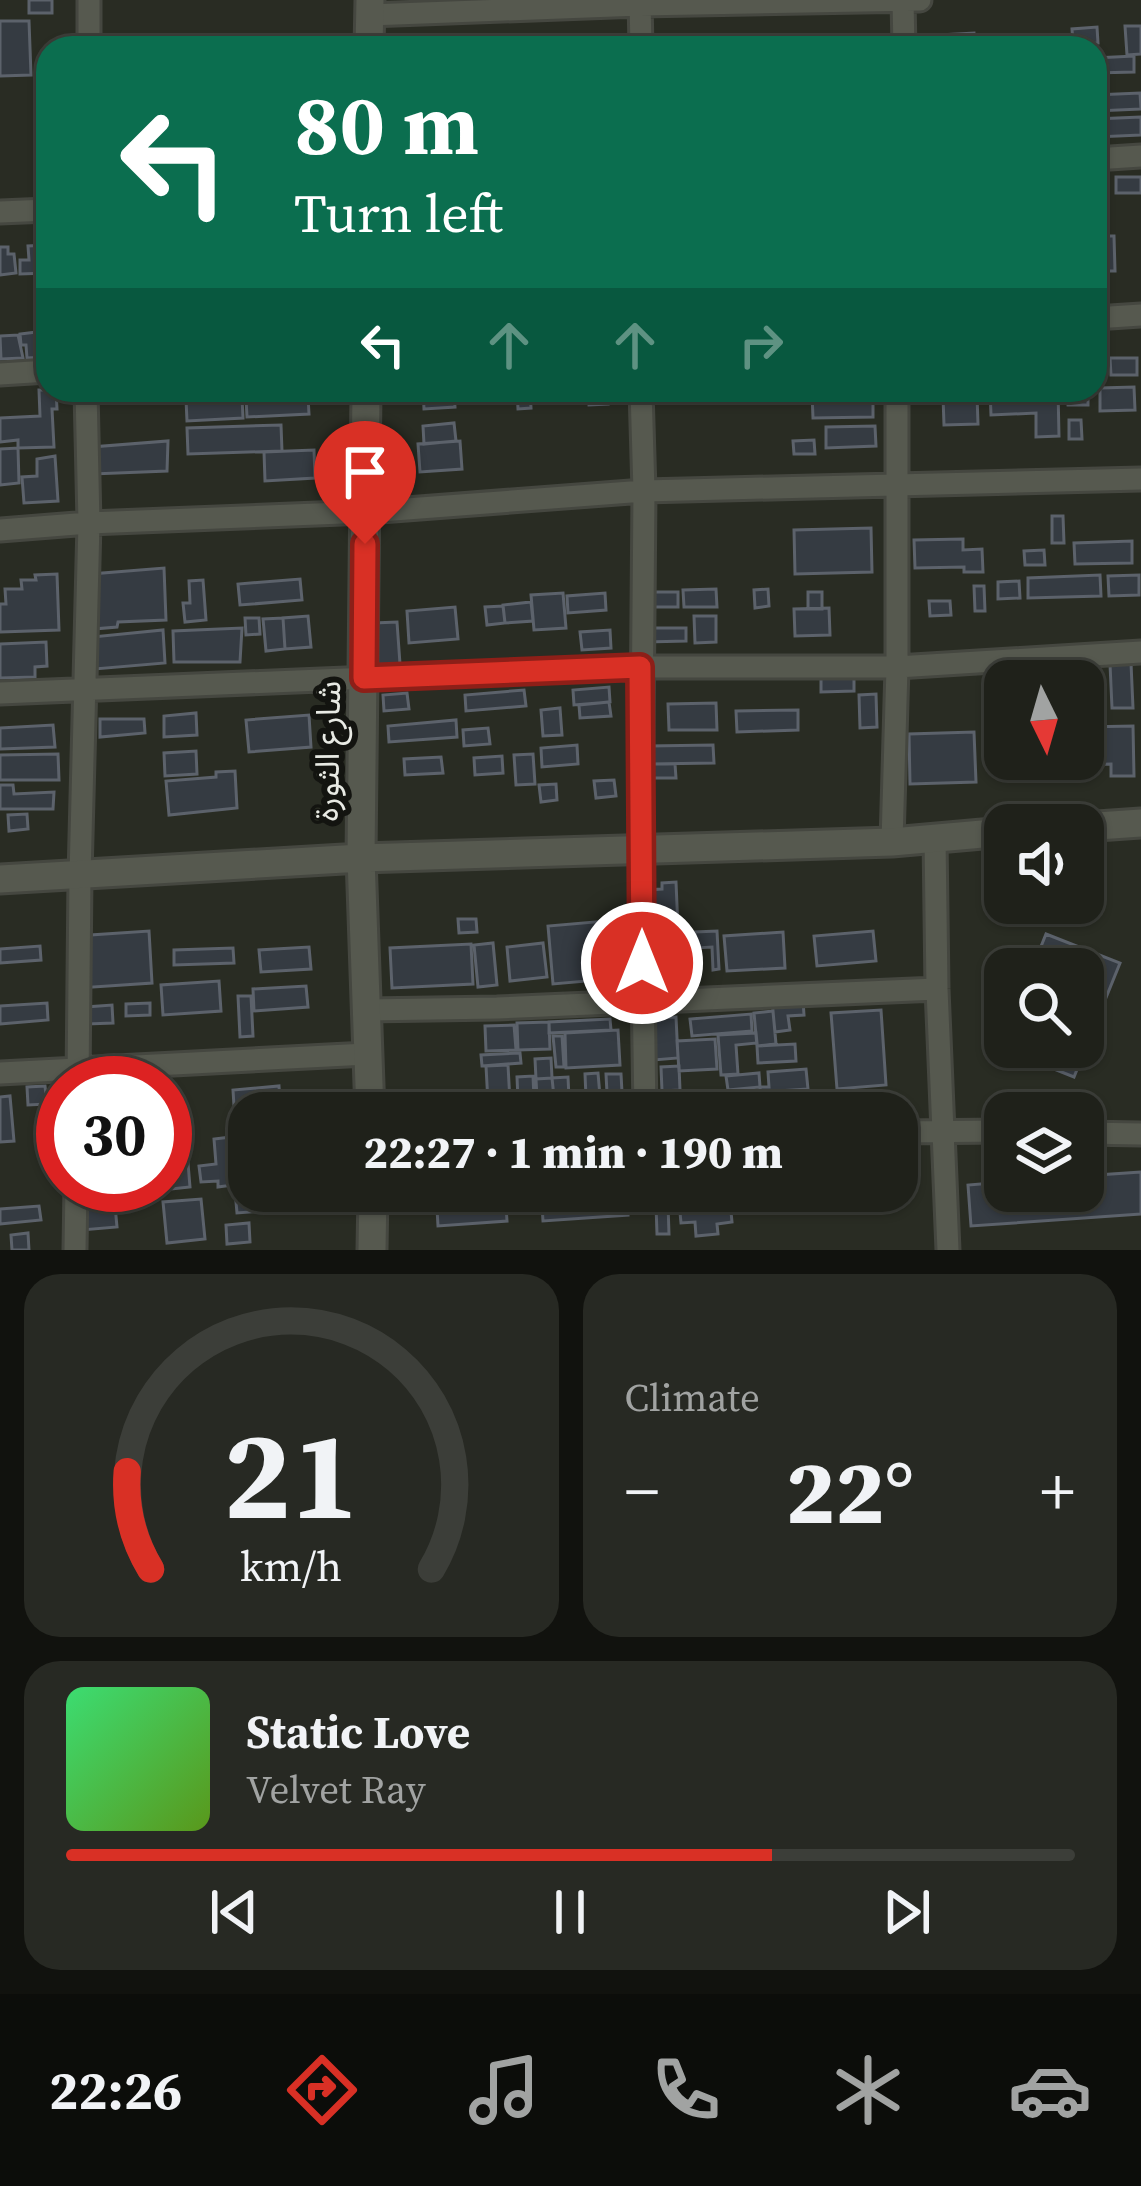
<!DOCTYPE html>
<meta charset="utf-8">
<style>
:root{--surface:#1f211a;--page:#272923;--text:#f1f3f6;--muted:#a1a3a2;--line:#3c3e39;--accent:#d93025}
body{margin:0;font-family:"Source Serif 4","Noto Sans Arabic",serif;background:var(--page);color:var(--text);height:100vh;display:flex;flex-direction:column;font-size:45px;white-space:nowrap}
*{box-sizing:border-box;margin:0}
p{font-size:39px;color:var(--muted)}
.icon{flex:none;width:66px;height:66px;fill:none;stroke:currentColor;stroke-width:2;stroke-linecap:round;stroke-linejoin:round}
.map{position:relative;height:1250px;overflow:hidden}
.drawer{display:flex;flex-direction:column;gap:24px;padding:24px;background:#11120e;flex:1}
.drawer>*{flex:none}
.guide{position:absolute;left:36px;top:36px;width:1071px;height:366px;border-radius:36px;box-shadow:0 3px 9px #0004,0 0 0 3px var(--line);background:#0b6e4f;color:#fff;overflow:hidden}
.needle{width:78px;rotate:175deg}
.controls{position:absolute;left:984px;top:660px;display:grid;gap:24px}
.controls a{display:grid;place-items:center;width:120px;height:120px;border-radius:24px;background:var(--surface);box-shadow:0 3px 9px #0004,0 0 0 3px var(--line);font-size:60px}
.speed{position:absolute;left:36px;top:1056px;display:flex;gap:24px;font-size:60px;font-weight:700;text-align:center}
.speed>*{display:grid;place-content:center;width:156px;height:156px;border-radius:50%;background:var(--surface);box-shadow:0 3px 9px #0004,0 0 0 3px var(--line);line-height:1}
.speed .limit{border:18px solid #d22;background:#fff;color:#111}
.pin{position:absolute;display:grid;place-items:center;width:102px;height:102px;color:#fff;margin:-123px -51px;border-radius:50% 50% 50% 0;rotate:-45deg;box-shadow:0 0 12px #0007}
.pin .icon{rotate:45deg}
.me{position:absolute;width:132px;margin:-66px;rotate:0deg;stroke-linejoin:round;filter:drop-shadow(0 0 9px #0008)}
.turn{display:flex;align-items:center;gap:42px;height:252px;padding:0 60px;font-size:54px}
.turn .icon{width:156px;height:156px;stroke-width:2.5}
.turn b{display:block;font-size:84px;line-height:102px}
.lanes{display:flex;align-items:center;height:114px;padding:0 60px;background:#0003;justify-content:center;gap:60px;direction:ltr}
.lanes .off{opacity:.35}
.big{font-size:90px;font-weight:800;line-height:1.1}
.drawer .tile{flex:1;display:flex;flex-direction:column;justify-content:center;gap:18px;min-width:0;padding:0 42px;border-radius:36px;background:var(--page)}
.drawer .dial{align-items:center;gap:0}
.dial svg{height:312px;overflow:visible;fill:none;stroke:var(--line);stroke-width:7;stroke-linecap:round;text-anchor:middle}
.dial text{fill:var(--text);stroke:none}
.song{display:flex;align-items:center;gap:36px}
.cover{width:144px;height:144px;border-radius:18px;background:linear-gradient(135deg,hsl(140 70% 55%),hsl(90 70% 35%))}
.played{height:12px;border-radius:6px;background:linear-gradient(90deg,var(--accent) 70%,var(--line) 70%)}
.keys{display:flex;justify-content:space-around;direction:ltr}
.heat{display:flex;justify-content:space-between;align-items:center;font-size:66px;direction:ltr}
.drawer .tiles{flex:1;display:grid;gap:24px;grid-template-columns:1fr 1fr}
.tile:last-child{grid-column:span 2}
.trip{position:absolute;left:228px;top:1092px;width:690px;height:120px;border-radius:36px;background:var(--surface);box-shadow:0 3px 9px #0004,0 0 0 3px var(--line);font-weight:800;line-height:120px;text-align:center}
.tabs{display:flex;height:192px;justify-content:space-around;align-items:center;background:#0c0d0a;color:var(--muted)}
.tabs .icon{width:84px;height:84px}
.tabs .current{color:var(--accent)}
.tabs b{font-size:54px;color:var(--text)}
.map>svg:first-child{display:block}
.building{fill:#353b42;stroke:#5c626b;stroke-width:3}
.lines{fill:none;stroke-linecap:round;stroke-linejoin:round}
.minor-casing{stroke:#454740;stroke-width:27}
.tertiary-casing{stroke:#454740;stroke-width:33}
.minor{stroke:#56594f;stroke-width:21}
.tertiary{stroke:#56594f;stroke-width:27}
.route-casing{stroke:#8d1f18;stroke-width:30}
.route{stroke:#d93025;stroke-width:21}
.labels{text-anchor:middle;stroke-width:12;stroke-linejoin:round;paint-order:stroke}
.street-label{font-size:33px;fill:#e8eae4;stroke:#131410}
</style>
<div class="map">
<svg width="1141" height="1250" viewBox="0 0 1141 1250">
<rect width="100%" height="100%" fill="#292c23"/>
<path class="building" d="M29 0H52V13H29Z
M0 21H29L31 75 0 76Z
M1125 26H1141V54L1127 55Z
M1097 27 1098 43 1073 44 1072 29Z
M974 33 975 48H941L940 35Z
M1134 56V72L1095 73V58Z
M1140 93 1141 109 1096 111 1095 95Z
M1141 117V135L1096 137 1095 119Z
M1116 177H1141V193H1116Z
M1095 236H1114L1115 271H1095Z
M48 245V273L20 274V260H29L28 246Z
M0 247H8V254H14L16 273 0 275Z
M45 331 48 357 27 358 26 345H21L20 334Z
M18 335 23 358 1 359 0 336Z
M1110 358H1137V375H1111Z
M1134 387 1135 410 1100 411V388Z
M39 390H56L57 409H52L54 447 18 448V440L0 442V418L40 416Z
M262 390H280V397L308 396 309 414 247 417 246 398 262 397Z
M423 390H454L455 407 424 409Z
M517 390H530L531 408 518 409Z
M588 390H606L608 404 589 405Z
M990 390H1058L1059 436 1036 437V413L991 415Z
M873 392V417L813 418 812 393Z
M1088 393V405H1068L1067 394Z
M977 395 978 424 944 425 943 396Z
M242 397 243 418 187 421 186 399Z
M1069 420H1081L1082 439H1069Z
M454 423 456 441 424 444 423 426Z
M281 425 282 451 188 454 187 428Z
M875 426 876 446 826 448V427Z
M814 440 815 454H794L793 441Z
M168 441 167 471 93 474 92 447Z
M460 441 462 469 420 472 418 444Z
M18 448 19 483 0 485V449Z
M314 450 315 478 265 481 264 452Z
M55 456 58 501 24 503 22 477 37 476V459Z
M1052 516H1063L1064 543H1052Z
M871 528 872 572 795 574 794 530Z
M963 539V550L982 549 983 572H964V567L915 568 914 540Z
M1132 541V563L1075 564 1074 543Z
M1044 550 1045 565H1025L1024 551Z
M164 568 166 620 118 622 117 627 93 629 91 574Z
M57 574 59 630 0 632V604H6L5 589H22L21 580H36L35 575Z
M1100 575 1101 596 1028 598V578Z
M1139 575V595L1109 596 1108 576Z
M300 579 302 600 240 605 238 584Z
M203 580 206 620 185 622 183 603H190L189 581Z
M1019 581 1020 598 998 599V582Z
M974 586H984L985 611H975Z
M716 589 717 607H684L683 590Z
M768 589 769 606 755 608 754 590Z
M645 592H678V607H645Z
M808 592H822V609H808Z
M563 593 566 628 534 630 531 595Z
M605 593 606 610 568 613 567 596Z
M929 601H950L951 615 930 616Z
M531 602 533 621 505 623 503 605Z
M503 606 505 623 487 625 485 607Z
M455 607 458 639 409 643 407 611Z
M829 608 830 635 795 636 794 609Z
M308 616 311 647 285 649 283 618Z
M694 616H716V642L695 643Z
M245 618H259L260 634 246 635Z
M283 618 285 649 266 651 263 619Z
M397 622 400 664 377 666 374 623Z
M242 628 240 662H174L173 631Z
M646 628H686V641L646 642Z
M163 630 165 663 95 669 92 637Z
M610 630 611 648 582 650 580 632Z
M46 642 47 666 35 667V677L0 678V644Z
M1131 663 1133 708H1112L1110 664Z
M821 678H854V691L821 692Z
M609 687 610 702 574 705 573 690Z
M1005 687V716H987L986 688Z
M524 690 526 706 466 711 465 695Z
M1103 690 1104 707H1083V691Z
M407 693 409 709 384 711 383 695Z
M876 694 877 727 860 728 859 695Z
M609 702 611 716 580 718 579 705Z
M716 703 717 730H669L668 704Z
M560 708 562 735 543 736 541 710Z
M798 710V730L737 732 736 711Z
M196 713 197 735 164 737V716Z
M309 715 311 747 249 752 246 720Z
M100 719H144L145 733 100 737Z
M456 720 457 737 389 742 388 726Z
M53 725 55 747 0 749V728Z
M1133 726 1134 776H1111V764L1067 765V759H1083V727Z
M488 728 490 744 464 746 463 730Z
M974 732 976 782 910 784 909 734Z
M577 745 578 764 542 767 541 748Z
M713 745 714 763 650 764 649 746Z
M196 751 197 774 165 776 164 753Z
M58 754 59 780H0V755Z
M533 754 535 784 516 785 514 755Z
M502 756 503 773 475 775 474 758Z
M441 757 443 773 405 775 404 759Z
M650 764H675L676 778H650Z
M235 771 237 808 169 815 166 781 216 777V772Z
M614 780 616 796 596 798 594 781Z
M556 784 557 800 541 802 539 785Z
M0 785H13L14 794 54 792 53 809H0Z
M27 814 28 829 9 831 8 815Z
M676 882 678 929 648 930 646 890 662 889V883Z
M458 919H476L477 932 459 933Z
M617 920 622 978 553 984 548 926Z
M149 931 152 983 79 988 76 936Z
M717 931 719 969 713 970 712 947 696 948 695 932Z
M873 931 876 961 817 966 814 936Z
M783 932 785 968 727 971 724 936Z
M1046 934 1120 963 1074 1077 1001 1048 1005 1037V1047H1083V969H1032Z
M493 943 497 985 478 987 474 945Z
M543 943 547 977 510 981 507 947Z
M471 944 473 984 392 988 390 948Z
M40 946 41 960 0 963V949Z
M309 947 311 969 261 972 259 950Z
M233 948 234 963 174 965V950Z
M692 951V968L658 970 657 953Z
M219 981 221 1011 163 1015 161 985Z
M306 986 308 1007 254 1011 253 989Z
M238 996H251L253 1036 240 1037Z
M803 1000 804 1015 788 1016 790 1030 775 1032 772 1002Z
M47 1003 48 1020 0 1024V1006Z
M150 1003V1015L126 1016V1004Z
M112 1005 113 1023 87 1024 86 1007Z
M881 1010 886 1085 837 1089 831 1013Z
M773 1011 776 1044 757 1046 754 1013Z
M751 1014 752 1031 692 1036 690 1019Z
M676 1017 678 1058 654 1060 652 1018Z
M610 1019 611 1030 549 1033V1022Z
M549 1022 550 1049 518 1050 517 1023Z
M514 1025 516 1050 486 1051 485 1026Z
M618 1030 620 1065 566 1068 565 1033Z
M756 1033 757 1043 736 1045 738 1074 721 1075 718 1035Z
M553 1036H562L564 1067H556Z
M715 1039 717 1069 679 1071 677 1041Z
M795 1044 796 1061 758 1063 757 1046Z
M520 1053 521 1063 482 1066 481 1055Z
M551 1058 552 1078 536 1079 535 1059Z
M508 1065 510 1102 488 1103 486 1066Z
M679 1066 680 1090 662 1091 661 1067Z
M806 1069 808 1089 779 1091 780 1100 761 1101 760 1087H769L768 1072Z
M598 1073 600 1096 586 1097 585 1074Z
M759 1073 760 1087 728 1090 726 1076Z
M606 1074H621L622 1092 607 1093Z
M533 1076 534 1099 518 1100 517 1077Z
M568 1077 569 1098H554L552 1078Z
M552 1078 554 1097 537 1098 536 1079Z
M45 1086 47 1104 28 1105 27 1087Z
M279 1086 280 1102 234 1106 233 1090Z
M10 1096 14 1141 0 1142V1097Z
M231 1137 233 1185 218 1187V1181L201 1182 199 1166 216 1164 214 1139Z
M187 1151 190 1187 161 1190 160 1185H165V1153Z
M1141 1172V1214L971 1226 968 1185 1005 1182V1191H1083V1176Z
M249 1190 283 1191 285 1209 237 1213 235 1191Z
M436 1191H505L507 1221 438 1226Z
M541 1191H626L628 1215 543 1221Z
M678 1191H729L732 1222 717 1224 718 1234 696 1236 695 1222 681 1223Z
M114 1195 117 1227 82 1230 79 1199Z
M201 1199 205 1239 167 1243 163 1202Z
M668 1204 669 1234H657L656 1205Z
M39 1206 41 1220 0 1224V1209Z
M249 1223 250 1242 227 1244 226 1225Z
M28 1233 29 1250H12L11 1235Z"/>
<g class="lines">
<defs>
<path id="minor" d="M640 0 641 48
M903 0 904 48
M369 15 640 5 920 0
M89 48V0
M1095 159 1141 156
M0 212 48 210
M1095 318 1141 315
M0 374 48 371
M641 390 644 491 641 851 645 1113
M0 530 89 523 367 512 644 491 1141 479
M0 693 641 667H897L1141 652
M935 837 937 989 948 1250
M892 842 897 667V390
M366 1010 497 1008 937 989
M0 1073 367 1054
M78 1083 80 876 89 523 86 390
M897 1132 1005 1131
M1083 1133 1141 1134
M75 1250 76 1185"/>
<path id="tertiary" d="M369 48 370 0
M366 390 361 858 370 1113
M1083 827 1141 823
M0 879 361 858 892 842 1005 832
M372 1250 373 1191"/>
</defs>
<use href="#minor" class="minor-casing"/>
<use href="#tertiary" class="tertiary-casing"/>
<use href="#minor" class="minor"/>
<use href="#tertiary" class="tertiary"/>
</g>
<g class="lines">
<defs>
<path id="route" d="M365 544 364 678 640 667 642 963"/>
</defs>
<use href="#route" class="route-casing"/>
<use href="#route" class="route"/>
</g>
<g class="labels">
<g class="street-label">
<text transform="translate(327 751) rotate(-89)" y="12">شارع الثورة</text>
</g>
</g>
</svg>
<div class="controls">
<a><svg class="needle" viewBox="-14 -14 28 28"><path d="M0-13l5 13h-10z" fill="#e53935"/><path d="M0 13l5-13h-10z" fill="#a1a3a2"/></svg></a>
<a><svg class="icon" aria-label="sound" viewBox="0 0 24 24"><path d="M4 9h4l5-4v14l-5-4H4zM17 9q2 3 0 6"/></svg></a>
<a><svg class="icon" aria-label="search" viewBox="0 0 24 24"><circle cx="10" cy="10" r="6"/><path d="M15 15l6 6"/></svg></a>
<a><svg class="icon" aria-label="layers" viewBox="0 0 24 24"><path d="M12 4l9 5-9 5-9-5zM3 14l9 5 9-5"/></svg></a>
</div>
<div class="speed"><div class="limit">30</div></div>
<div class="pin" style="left:365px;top:544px;background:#d93025"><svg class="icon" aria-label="arrive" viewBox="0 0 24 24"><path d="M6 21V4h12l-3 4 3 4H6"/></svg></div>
<svg class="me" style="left:642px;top:963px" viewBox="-20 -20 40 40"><circle r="17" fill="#d93025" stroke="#fff" stroke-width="3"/><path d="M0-11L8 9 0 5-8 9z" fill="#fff"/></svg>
<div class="trip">22:27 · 1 min · 190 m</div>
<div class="guide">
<div class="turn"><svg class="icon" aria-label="left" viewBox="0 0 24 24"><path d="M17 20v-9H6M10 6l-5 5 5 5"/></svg><div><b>80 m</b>Turn left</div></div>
<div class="lanes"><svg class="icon" aria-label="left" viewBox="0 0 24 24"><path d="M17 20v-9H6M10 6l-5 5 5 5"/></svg><svg class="icon off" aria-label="ahead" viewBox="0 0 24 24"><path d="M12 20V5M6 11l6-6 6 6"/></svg><svg class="icon off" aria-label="ahead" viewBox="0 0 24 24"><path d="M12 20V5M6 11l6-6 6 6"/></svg><svg class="icon off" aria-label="right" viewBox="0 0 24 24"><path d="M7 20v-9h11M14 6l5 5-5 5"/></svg></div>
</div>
</div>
<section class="drawer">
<div class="tiles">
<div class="tile dial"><svg viewBox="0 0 100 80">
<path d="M14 69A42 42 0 1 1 86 69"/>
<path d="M14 69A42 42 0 0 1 8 44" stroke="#d93025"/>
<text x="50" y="56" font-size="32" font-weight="700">21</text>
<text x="50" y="72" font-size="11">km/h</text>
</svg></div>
<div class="tile"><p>Climate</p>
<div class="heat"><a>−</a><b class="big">22°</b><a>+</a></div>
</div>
<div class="tile">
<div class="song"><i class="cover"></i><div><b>Static Love</b><p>Velvet Ray</p></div></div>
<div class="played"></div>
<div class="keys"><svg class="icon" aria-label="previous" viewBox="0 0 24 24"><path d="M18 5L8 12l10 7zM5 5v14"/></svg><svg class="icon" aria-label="pause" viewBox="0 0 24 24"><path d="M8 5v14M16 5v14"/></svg><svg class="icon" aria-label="next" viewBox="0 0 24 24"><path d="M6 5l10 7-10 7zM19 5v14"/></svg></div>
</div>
</div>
</section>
<nav class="tabs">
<b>22:26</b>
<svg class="icon current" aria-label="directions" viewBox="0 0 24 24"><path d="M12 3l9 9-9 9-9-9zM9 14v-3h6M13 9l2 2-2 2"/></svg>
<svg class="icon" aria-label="music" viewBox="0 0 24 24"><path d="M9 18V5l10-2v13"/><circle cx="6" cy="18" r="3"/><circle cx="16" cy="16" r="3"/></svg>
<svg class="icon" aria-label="phone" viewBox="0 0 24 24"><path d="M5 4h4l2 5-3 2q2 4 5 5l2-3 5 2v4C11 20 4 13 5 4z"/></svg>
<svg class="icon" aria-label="climate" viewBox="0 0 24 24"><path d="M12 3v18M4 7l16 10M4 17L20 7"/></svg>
<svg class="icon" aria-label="car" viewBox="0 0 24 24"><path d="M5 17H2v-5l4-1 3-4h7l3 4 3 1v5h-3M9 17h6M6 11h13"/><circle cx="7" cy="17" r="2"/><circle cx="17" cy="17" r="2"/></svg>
</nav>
